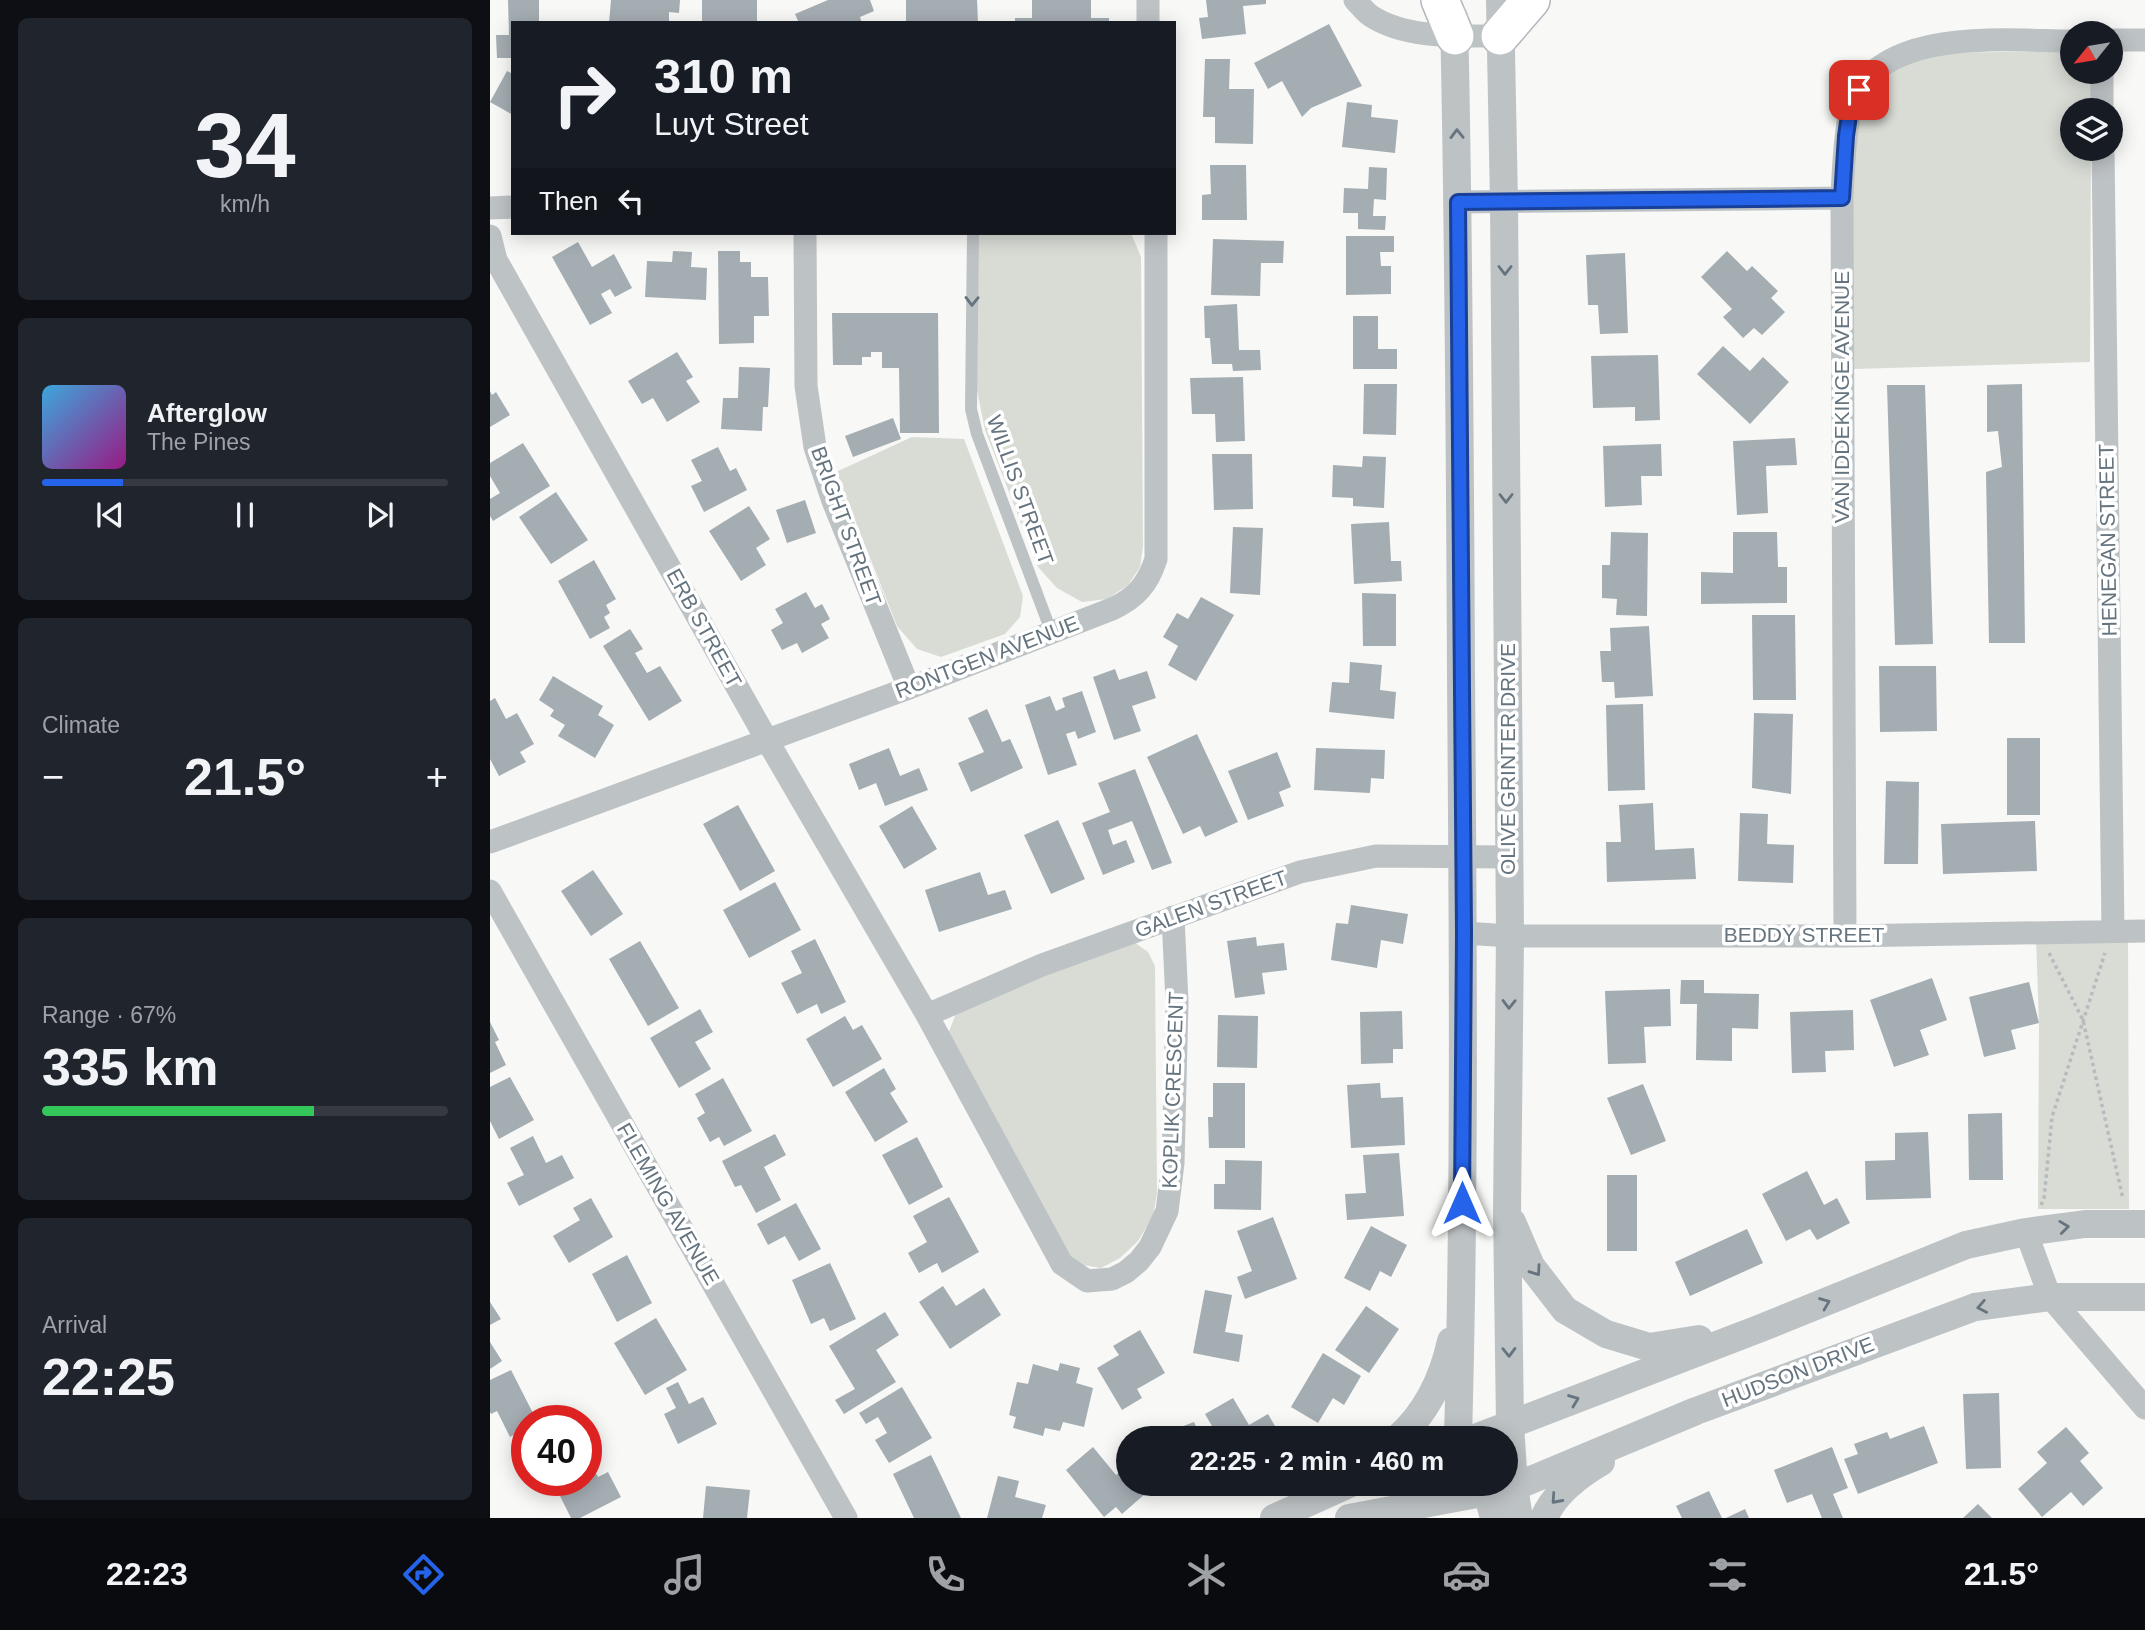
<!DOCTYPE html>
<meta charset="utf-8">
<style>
:root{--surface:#171b24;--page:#20242c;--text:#f1f3f6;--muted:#9ea1a6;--line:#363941;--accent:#2563eb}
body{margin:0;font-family:Arial,sans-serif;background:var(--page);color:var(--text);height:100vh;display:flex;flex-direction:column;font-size:26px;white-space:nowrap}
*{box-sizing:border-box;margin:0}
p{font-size:23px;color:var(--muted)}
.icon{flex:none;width:38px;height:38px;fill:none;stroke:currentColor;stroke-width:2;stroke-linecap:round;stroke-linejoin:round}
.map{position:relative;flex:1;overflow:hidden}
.drawer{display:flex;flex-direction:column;gap:18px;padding:18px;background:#0d0f14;width:490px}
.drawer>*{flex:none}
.banner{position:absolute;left:21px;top:21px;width:665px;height:214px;border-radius:0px;box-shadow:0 4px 18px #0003;background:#171b24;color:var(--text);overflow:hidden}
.needle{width:46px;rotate:240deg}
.fabs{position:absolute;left:1570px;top:21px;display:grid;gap:14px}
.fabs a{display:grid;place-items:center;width:63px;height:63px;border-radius:50%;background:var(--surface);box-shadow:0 4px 18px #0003;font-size:35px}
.speed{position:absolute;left:21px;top:1405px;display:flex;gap:14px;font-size:35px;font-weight:700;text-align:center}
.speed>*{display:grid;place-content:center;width:91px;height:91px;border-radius:50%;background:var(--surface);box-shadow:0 4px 18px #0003;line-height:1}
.speed .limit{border:10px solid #d22;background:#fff;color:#111}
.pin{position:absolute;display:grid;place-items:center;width:60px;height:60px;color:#fff;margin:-30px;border-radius:14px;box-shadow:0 4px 10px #0006}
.me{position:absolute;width:77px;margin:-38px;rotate:0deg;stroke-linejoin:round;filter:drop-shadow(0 0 5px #0008)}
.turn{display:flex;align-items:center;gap:24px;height:147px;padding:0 28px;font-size:32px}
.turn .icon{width:91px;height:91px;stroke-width:2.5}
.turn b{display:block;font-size:49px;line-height:60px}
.then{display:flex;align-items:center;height:66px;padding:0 28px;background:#0003;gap:14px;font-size:26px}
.big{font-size:52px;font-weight:700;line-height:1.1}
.drawer .widget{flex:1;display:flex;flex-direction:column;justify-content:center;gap:10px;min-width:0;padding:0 24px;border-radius:10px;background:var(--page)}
.drawer .dial{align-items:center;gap:0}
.dial b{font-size:91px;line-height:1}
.song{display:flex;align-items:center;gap:21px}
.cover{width:84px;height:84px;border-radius:10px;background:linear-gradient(135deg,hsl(200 70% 55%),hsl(310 70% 35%))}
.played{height:7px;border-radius:4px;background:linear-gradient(90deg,var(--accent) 20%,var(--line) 20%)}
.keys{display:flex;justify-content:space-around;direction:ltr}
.heat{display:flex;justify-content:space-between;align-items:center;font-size:38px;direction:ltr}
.charge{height:10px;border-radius:5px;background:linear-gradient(90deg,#34c759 67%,var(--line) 0)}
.trip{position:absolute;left:626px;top:1426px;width:402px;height:70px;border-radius:35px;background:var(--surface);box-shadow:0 4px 18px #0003;font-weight:700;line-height:70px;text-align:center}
.dock{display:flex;height:112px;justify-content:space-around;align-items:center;background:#090b0e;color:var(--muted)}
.dock .icon{width:49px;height:49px}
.dock .selected{color:var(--accent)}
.dock b{font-size:32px;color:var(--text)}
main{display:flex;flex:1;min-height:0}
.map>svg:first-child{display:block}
.green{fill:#d8dcd5}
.building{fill:#a4adb2}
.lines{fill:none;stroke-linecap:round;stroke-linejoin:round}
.primary-casing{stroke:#b1b6ba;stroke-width:40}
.path{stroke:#b8bbbe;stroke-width:3.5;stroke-dasharray:3.5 3.5;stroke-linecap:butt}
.service{stroke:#bdc2c5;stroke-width:12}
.minor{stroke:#bdc2c5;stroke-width:23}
.tertiary{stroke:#bdc2c5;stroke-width:28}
.primary{stroke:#fff;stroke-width:37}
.oneway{stroke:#65747e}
.route-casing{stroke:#184099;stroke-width:18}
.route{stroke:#2563eb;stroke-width:12}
.labels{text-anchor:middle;stroke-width:7;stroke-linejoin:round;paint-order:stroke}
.street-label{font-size:21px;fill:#65747e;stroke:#fff}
</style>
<main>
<section class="drawer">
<div class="widget dial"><b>34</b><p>km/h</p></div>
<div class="widget">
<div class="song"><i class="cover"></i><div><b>Afterglow</b><p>The Pines</p></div></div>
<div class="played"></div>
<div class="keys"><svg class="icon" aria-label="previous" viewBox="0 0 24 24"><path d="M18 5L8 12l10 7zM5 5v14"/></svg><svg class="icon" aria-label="pause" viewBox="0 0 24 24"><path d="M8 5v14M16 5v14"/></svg><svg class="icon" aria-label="next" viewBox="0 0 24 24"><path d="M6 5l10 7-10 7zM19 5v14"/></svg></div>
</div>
<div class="widget"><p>Climate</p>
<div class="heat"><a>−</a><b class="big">21.5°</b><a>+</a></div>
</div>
<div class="widget"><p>Range · 67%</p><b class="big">335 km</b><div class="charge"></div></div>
<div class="widget"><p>Arrival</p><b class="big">22:25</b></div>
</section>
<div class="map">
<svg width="1655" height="1518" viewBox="0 0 1655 1518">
<rect width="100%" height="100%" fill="#f8f8f6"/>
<path class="green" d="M1579 51 1582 53V72H1598L1602 86V110H1582V149H1601L1600 362 1364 369 1362 136 1369 104 1387 79 1412 63 1447 53Z
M489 233H641L651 257 653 546 650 567 638 585 617 599 592 602 567 588 548 567 495 430 486 385 482 252Z
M422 437 474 439 533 596 530 617 515 634 451 657 427 649 407 626 346 472Z
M1638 937 1639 1209H1548L1549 1023 1546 938Z
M644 942 658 952 665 966 667 1193 663 1216 648 1241 630 1258 611 1268 587 1264 571 1250 458 1034 467 1011 488 995Z"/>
<path class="building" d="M18 0H49V23H23V58H7L6 35H19Z
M121 0H190L189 13 179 12V23H119Z
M212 0H267V23H212Z
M338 0H380L384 11 370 17 372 23H309L305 14Z
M416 0H487L488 23H416Z
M542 0H601V18H619V23H525V18H542Z
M716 0H776V4L753 6 756 34 712 39 709 18 718 17Z
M839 24 872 86 821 108 812 117 792 81 778 89 764 63Z
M715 59H740L739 89H764L763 144 725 143V117H713Z
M17 71 23 74V115L0 102Z
M857 102 882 105 881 117 908 120 905 153 852 147Z
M720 165H756L757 220H712V195L721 194Z
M879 167 897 168 896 200 884 199 883 216H896L895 230 868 229V213H853L854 188 878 189Z
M856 236H904V252H890L891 266H901V294L856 295Z
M723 239 794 241 793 263H771L770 296 721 295Z
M88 242 102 267 124 254 142 288 125 297 120 289 111 294 122 313 100 325 62 257Z
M183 251 202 252 201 267 217 268 216 300 155 297 157 261 182 262Z
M228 251H250V262H261V277H278L279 316H264V343L229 344Z
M1237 251 1257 271 1262 266 1288 291 1281 298 1295 312 1272 335 1264 328 1253 338 1233 317 1242 309 1211 277Z
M1135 253 1138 333 1110 334 1108 305H1098L1096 255Z
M747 304 749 350H770L771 370 743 371 742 364H722L720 338H715L714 306Z
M342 313H448L449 433H410L409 368H392V352H381V357H372V365H343Z
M863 316H888V349H907V369H863Z
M1233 346 1260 371 1273 357 1299 382 1260 424 1207 374Z
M187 352 203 377 196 381 210 402 177 422 163 398 152 404 138 381Z
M1168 355 1170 420 1145 421V407L1103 408 1101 356Z
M249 367 280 368 278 407H273L272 431 231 429 233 398H248Z
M753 377 755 441 726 442 725 414H702L700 378Z
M874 384H907L906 435 873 434Z
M1532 384 1535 643H1499L1496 472 1512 467 1508 431 1497 432V385Z
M1397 385H1435L1443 644 1405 645Z
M0 391 2 395 6 392 20 415 0 427Z
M403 418 411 439 363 457 355 436Z
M1305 438 1307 465 1276 466 1278 513 1247 515 1243 441Z
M33 443 60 486 3 521 0 516V499L10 493 0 476V463Z
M1171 444 1172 476H1151L1152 505 1115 507 1113 446Z
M228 447 240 471 246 468 257 490 214 512 201 486 212 481 201 460Z
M722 454H762L763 509 724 510Z
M873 456 896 457 894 508 863 506V498L842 497 843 465 872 467Z
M66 492 98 540 61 564 29 517Z
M315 500 326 533 297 543 286 510Z
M259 506 280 539 266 548 276 565 251 581 219 531Z
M899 522 901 561H911L912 581 864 584 861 524Z
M743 527 773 528 770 595 740 593Z
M1121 532 1158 533 1157 616 1126 615 1127 599 1112 598V565H1120Z
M1243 532H1287L1288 567H1297V603L1211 604V572L1243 573Z
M104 560 126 599 116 605 120 613 114 617 120 628 100 639 68 581Z
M316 592 325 608 332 604 340 619 331 624 339 638 312 653 307 643 292 650 281 630 293 623 285 609Z
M872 593 906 594V646H873Z
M711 597 744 615 706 681 678 665 688 646 673 637 687 613 698 619Z
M1262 615H1305L1306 700H1263Z
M1159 626 1163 696 1125 698 1124 682H1112L1110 651H1121L1120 628Z
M140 629 153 649 145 653 157 673 170 666 192 701 159 721 113 646Z
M860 662 892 665 890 690 906 692 904 719 839 712 842 682 859 683Z
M1389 666H1446L1447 731 1390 732Z
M625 669 629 680 657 671 666 698 642 706 651 731 624 740 603 677Z
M63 676 113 706 108 715 124 725 105 758 68 736 75 725 60 716 64 710 49 700Z
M592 691 606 732 588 739 585 731 576 734 587 765 558 775 535 705 560 696 566 711 575 707 572 698Z
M5 698 16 719 27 713 44 744 30 752 36 762 9 776 0 759V701Z
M1153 704 1155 790 1118 791 1116 705Z
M497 709 512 742 520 739 533 768 481 792 468 763 494 752 478 718Z
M1264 713 1303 714 1301 794 1262 788Z
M707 734 748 822 715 837 710 826 693 834 657 757Z
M1517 738H1550V815H1517Z
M399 748 410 776 429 768 438 790 395 806 386 783 369 790 359 764Z
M826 748 895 750 894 779 881 778 880 793 824 790Z
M787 752 801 787 789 792 794 806 758 820 738 771Z
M645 769 682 863 662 870 642 821 618 830 623 845 636 840 645 862 613 875 592 823 620 812 608 783Z
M1396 781 1429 782 1428 864H1394Z
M1163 803 1165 850 1204 848 1206 879 1117 882 1116 842H1131L1129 805Z
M248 805 285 871 250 891 213 824Z
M422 806 447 849 414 869 389 826Z
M1250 813 1278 814 1277 844 1304 845 1303 883 1248 881Z
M568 820 595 879 561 894 534 835Z
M1545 821 1547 871 1453 874 1451 824Z
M103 870 133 914 101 936 71 891Z
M490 872 498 895 515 890 522 909 449 932 435 890Z
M285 882 311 930 259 958 233 910Z
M861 905 918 914 913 944 891 940 887 968 841 960 846 923 858 924Z
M766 937 767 946 794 943 797 970 772 973 775 994 745 998 737 941Z
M325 939 356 1002 331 1014 327 1004 307 1014 291 983 312 973 301 951Z
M150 941 189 1008 158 1026 119 959Z
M1442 978 1457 1020 1430 1030 1439 1055 1404 1067 1380 1000Z
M1191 980H1214V993L1269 994 1268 1029 1242 1028V1061L1206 1060 1207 1004H1190Z
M1539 982 1549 1023 1521 1030 1526 1049 1494 1057 1479 997Z
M1180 989 1181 1026 1154 1027 1156 1063 1118 1064 1115 991Z
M210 1009 223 1032 205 1042 221 1069 189 1088 160 1038Z
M1363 1010 1364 1050 1335 1051 1336 1072 1302 1073 1300 1012Z
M912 1011 913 1049H903V1063L871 1064 870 1012Z
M728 1015 768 1016 767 1068 727 1067Z
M355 1016 363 1030 372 1025 392 1059 343 1087 316 1039Z
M0 1022 9 1040 5 1042 16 1065 0 1073Z
M394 1068 406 1089 400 1093 418 1122 385 1142 355 1092Z
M20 1077 44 1120 9 1139 0 1121V1087Z
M233 1078 262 1131 234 1146 229 1137 220 1142 207 1118 215 1113 205 1094Z
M723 1083H755V1148H719L718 1117H723Z
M890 1083 891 1098 913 1097 915 1145 861 1148 857 1085Z
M1153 1084 1176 1141 1141 1155 1117 1098Z
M1512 1113 1513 1180H1479L1478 1114Z
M1438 1132 1441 1198 1376 1200 1375 1161 1405 1160V1133Z
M285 1134 296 1155 274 1167 291 1200 266 1213 251 1185 245 1187 232 1161Z
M43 1136 56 1163 72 1155 84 1178 29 1206 17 1183 34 1175 20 1148Z
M427 1137 453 1187 419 1205 392 1155Z
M909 1153 914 1216 857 1220 855 1194 876 1193 873 1155Z
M735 1160 772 1161 771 1210 724 1209V1184H735Z
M1317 1171 1334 1205 1347 1198 1360 1223 1327 1240 1320 1229 1296 1241 1272 1194Z
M1117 1175H1147V1251H1117Z
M459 1197 489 1252 452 1273 447 1263 429 1273 418 1253 437 1242 423 1216Z
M101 1198 123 1237 79 1263 63 1236 90 1220 83 1208Z
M306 1203 331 1249 309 1261 295 1236 278 1245 267 1224Z
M783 1217 807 1279 755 1299 747 1277 762 1271 747 1231Z
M881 1226 917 1245 901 1277 890 1271 880 1291 854 1278Z
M1257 1229 1273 1263 1200 1296 1185 1262Z
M137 1255 162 1303 127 1322 102 1274Z
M340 1263 366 1319 340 1331 334 1318 321 1324 302 1280Z
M453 1286 466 1306 494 1288 511 1315 460 1349 429 1302Z
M715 1290 742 1295 735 1332 753 1335 749 1362 703 1353Z
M0 1302 11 1319 0 1325Z
M876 1306 909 1329 879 1373 845 1350Z
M395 1312 409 1335 386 1350 406 1382 354 1414 345 1400 365 1389 339 1346Z
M166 1318 197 1370 155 1395 124 1343Z
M650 1330 675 1373 647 1389 652 1398 632 1410 607 1368 629 1355 623 1346Z
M0 1342 12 1361 0 1369Z
M833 1353 871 1376 854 1405 843 1398 828 1423 801 1407Z
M570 1363 590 1368 586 1383 603 1388 594 1427 573 1422 570 1431 555 1428 553 1436 523 1428 526 1417 519 1415 527 1382 538 1384 543 1364 568 1371Z
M21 1370 47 1421H37V1428L20 1437 7 1411 1 1414 0 1412V1380Z
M188 1382 199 1404 213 1397 227 1424 188 1444 174 1414 186 1408 176 1388Z
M412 1387 442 1438 399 1463 385 1440 397 1433 388 1417 376 1424 369 1413Z
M1509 1393 1511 1468 1476 1469 1473 1394Z
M743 1398 759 1425 778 1414 788 1431 775 1438H729L715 1414Z
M704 1422 711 1438H662Z
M1434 1426 1448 1463 1368 1494 1354 1459 1368 1454 1364 1444 1397 1432 1400 1439Z
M1576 1427 1599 1453 1590 1461 1613 1488 1593 1506 1581 1492 1552 1517 1528 1489 1557 1463 1547 1452Z
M603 1447 626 1475 634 1469 639 1474V1484H647L655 1494 632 1514 626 1507 614 1517 576 1470Z
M1342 1447 1358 1488 1343 1494 1353 1518H1332L1322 1494 1297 1503 1284 1470Z
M441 1455 447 1467 471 1518H424L403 1474Z
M99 1460 108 1477 118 1472 131 1497 90 1518H81L62 1480H96V1462Z
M508 1476 529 1481 525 1497 556 1505 552 1518H497Z
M699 1484H732L704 1495Z
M216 1486 260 1490 257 1518H213Z
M1219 1491 1232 1518H1192L1186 1506Z
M1488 1504 1502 1518H1473Z
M1255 1509 1259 1518H1236Z"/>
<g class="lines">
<defs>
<path id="primary" d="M950 0 965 36
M1010 36 1041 0"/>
</defs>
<use href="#primary" class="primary-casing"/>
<path class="path" d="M1559 953 1593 1020 1633 1199
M1551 1205 1554 1199 1562 1117 1615 953"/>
<path class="service" d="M483 233 481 409 487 434 561 631"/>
<path class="minor" d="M658 0V23
M865 0C870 5 875 12 881 16 916 39 970 36 1010 36
M1620 40H1655
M1612 72V110
M1613 149 1623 931
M968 202 1352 198
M0 208 23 207
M315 233 316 386 325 447 343 501 419 688
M0 236 6 260 277 740 437 1015 572 1264 597 1281 622 1279 636 1272 649 1261 660 1247 677 1211 683 1163 687 1002 683 917
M0 842 419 688 622 609C646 598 658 584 666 559V233
M0 891 356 1518
M974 933 1020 936H1355L1655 931
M1355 936 1352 198C1353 173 1354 148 1358 123 1359 116 1359 108 1361 102 1394 26 1516 41 1582 41
M437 1015 552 965 810 872 886 856 1019 857
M1536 1232 1560 1297 1655 1408"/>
<path class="tertiary" d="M1010 0 1014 202 1020 936 1017 1210 1020 1424 1024 1487 1029 1518
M964 17C969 236 970 455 971 674 973 929 975 1184 968 1438
M1022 1222 1041 1266 1075 1310 1116 1334 1159 1347 1209 1339
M908 1438C936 1413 953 1378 961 1341
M985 1438 1271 1328 1476 1245 1536 1232 1595 1224H1655
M992 1484 997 1492 1004 1518
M784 1518 859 1484
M859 1518 1024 1487 1206 1411 1485 1307 1560 1297H1655
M1054 1518C1064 1494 1089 1475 1111 1462"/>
<use href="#primary" class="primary"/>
</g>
<defs><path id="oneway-chevron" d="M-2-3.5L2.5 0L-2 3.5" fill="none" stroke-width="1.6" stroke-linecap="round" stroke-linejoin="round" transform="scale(1.75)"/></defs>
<g class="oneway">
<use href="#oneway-chevron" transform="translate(967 134) rotate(-91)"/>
<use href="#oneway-chevron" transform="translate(1015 270) rotate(90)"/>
<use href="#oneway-chevron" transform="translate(482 301) rotate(91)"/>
<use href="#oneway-chevron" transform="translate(1016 498) rotate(90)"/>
<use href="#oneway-chevron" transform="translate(1019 1004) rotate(91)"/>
<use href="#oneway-chevron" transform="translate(1574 1227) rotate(-7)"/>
<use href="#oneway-chevron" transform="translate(1046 1271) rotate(55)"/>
<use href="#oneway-chevron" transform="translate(1335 1303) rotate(-22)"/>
<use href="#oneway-chevron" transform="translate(1492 1307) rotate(169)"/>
<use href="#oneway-chevron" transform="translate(1019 1352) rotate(89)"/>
<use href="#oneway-chevron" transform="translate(1084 1400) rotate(-21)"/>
<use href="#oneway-chevron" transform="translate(1066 1499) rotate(132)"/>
</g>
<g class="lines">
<defs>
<path id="route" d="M972 1203 974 933 968 202 1352 198 1356 136 1361 102 1369 90"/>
</defs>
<use href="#route" class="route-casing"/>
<use href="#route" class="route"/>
</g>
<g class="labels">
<g class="street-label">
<text transform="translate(1352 397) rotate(-90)" y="7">VAN IDDEKINGE AVENUE</text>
<text transform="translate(530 490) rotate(70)" y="7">WILLIS STREET</text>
<text transform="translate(356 526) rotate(70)" y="7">BRIGHT STREET</text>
<text transform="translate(1618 540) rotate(-91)" y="7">HENEGAN STREET</text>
<text transform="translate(214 628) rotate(61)" y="7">ERB STREET</text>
<text transform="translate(497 657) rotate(-21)" y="7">RONTGEN AVENUE</text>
<text transform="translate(1018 759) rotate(-90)" y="7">OLIVE GRINTER DRIVE</text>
<text transform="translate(721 904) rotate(-20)" y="7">GALEN STREET</text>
<text x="1314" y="942">BEDDY STREET</text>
<text transform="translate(683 1090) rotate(-88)" y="7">KOPLIK CRESCENT</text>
<text transform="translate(178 1204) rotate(60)" y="7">FLEMING AVENUE</text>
<text transform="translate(1308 1372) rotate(-21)" y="7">HUDSON DRIVE</text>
</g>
</g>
</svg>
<div class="fabs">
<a><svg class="needle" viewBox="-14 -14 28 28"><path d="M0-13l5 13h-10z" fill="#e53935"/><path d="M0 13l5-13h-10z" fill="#9ea1a6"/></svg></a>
<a><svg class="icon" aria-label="layers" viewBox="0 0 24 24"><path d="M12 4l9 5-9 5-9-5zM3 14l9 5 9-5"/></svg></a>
</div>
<div class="speed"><div class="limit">40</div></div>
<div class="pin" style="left:1369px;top:90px;background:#d93025"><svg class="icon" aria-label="arrive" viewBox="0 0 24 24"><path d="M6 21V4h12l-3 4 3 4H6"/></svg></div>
<svg class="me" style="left:972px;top:1203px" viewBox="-20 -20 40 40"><path d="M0-17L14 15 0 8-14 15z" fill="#2563eb" stroke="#fff" stroke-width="4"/></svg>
<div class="trip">22:25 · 2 min · 460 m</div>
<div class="banner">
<div class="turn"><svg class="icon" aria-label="right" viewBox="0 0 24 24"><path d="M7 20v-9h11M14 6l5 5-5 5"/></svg><div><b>310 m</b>Luyt Street</div></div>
<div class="then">Then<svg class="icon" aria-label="left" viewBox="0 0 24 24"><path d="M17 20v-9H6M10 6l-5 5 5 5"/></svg></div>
</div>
</div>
</main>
<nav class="dock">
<b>22:23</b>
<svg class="icon selected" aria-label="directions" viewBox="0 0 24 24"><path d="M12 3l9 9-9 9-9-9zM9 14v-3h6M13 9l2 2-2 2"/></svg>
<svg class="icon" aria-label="music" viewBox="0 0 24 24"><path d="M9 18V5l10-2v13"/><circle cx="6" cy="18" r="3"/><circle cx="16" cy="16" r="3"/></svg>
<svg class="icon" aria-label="phone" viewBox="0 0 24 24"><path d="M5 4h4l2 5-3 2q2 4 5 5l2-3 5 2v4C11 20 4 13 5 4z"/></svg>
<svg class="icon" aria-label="climate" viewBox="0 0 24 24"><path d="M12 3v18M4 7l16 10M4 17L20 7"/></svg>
<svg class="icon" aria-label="car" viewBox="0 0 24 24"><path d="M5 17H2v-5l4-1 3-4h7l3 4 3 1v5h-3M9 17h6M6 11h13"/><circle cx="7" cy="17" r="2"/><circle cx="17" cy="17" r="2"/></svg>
<svg class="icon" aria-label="filters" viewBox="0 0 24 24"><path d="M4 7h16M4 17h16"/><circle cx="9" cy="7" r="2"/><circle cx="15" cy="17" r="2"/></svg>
<b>21.5°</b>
</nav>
